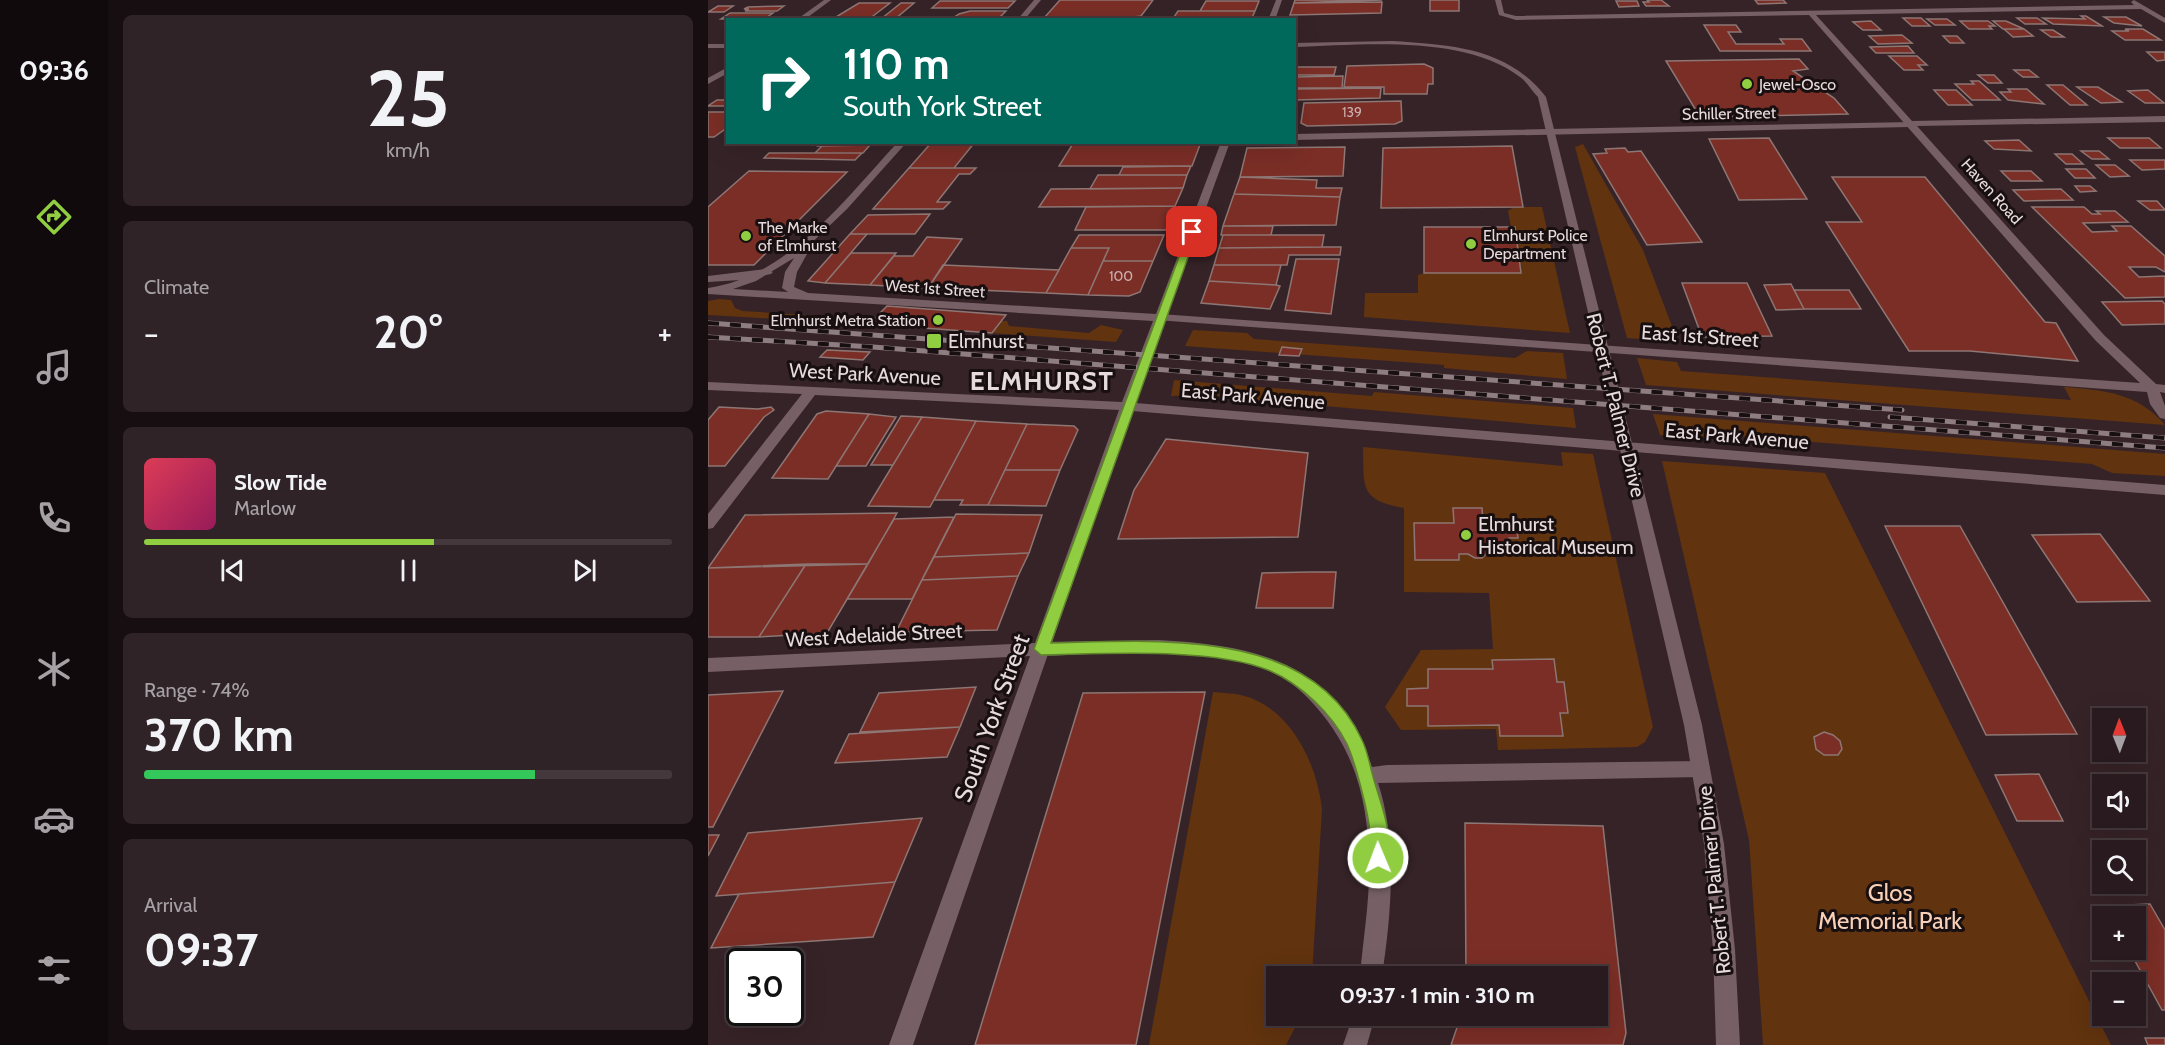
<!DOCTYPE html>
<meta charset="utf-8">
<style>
:root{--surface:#281a1e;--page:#302327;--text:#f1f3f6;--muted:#a5a1a4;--line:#44383c;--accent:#90cd41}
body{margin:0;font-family:Cabin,sans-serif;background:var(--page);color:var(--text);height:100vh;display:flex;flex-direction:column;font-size:22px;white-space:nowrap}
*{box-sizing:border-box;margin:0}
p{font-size:20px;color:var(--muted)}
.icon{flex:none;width:33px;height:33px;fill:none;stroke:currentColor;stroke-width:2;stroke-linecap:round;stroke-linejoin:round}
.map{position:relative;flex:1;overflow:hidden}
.sheet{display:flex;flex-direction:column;gap:15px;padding:15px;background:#160e10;width:600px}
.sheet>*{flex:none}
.banner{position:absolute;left:18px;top:18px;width:570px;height:126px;border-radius:0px;box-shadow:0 6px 24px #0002,0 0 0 2px var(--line);background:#00695c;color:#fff;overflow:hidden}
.needle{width:39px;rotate:359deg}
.controls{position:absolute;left:1384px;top:708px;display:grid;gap:12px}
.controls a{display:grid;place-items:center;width:54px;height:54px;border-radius:0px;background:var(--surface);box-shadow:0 6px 24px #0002,0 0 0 2px var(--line);font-size:30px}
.speed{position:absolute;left:18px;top:948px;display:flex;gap:12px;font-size:30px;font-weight:700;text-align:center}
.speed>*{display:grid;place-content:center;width:78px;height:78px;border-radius:50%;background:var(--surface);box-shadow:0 6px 24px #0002,0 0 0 2px var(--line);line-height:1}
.speed .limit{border:3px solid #111;border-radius:9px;background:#fff;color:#111}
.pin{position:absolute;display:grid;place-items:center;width:51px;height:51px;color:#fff;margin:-26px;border-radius:12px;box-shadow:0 3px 9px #0006}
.me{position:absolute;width:66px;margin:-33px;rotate:359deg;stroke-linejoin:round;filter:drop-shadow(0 0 4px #0008)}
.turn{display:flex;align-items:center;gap:21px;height:126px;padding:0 18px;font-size:27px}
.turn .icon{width:78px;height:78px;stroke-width:2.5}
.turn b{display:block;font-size:42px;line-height:51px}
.big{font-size:45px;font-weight:700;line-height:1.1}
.sheet .tile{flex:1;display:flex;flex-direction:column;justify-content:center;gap:9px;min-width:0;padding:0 21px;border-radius:9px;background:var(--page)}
.sheet .dial{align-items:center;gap:0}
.dial b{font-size:78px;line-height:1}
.song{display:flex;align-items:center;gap:18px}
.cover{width:72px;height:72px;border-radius:9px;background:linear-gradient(135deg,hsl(350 70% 55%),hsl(330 70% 35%))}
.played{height:6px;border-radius:3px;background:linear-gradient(90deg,var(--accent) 55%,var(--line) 55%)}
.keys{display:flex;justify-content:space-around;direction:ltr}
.heat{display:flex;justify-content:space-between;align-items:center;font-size:33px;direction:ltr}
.charge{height:9px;border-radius:4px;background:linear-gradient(90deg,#34c759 74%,var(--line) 0)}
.trip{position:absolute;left:558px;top:966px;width:342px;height:60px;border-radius:0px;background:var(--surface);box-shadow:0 6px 24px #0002,0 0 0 2px var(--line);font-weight:700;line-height:60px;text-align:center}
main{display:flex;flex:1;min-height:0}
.tabs{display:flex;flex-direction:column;width:108px;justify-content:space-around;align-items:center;background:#100a0c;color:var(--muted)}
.tabs .icon{width:42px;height:42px}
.tabs .current{color:var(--accent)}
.tabs b{font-size:27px;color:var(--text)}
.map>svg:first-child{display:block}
.green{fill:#61330f}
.building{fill:#7a2e26;stroke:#8d7673;stroke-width:1.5}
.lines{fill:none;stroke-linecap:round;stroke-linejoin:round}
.minor{fill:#766065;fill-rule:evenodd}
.tertiary{fill:#766065;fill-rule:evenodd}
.secondary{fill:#766065;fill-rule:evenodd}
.rail-casing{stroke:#8e7e82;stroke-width:5}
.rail{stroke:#180f11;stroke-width:4;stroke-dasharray:11;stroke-linecap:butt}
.route{fill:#90cd41;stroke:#5e852a;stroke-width:1.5}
.poi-dot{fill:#90cd41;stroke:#180f11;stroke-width:2}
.labels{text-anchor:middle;stroke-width:6;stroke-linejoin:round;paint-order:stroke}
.far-number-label{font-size:14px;fill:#ccafaf}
.far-poi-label{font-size:16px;fill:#e7dadd;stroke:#180f11;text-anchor:start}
.far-street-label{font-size:16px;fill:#e7dadd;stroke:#180f11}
.street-label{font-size:20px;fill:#e7dadd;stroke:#180f11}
.poi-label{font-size:20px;fill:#e7dadd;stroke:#180f11;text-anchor:start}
.near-street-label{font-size:24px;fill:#e7dadd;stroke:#180f11}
.near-park-label{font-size:24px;fill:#f7d0b7;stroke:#180f11}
.district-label{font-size:26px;font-weight:bold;letter-spacing:1.5px;fill:#e7dadd;stroke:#180f11}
</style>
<main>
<nav class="tabs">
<b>09:36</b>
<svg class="icon current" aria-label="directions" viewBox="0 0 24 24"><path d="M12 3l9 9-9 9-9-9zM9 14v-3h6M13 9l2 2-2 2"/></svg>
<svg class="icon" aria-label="music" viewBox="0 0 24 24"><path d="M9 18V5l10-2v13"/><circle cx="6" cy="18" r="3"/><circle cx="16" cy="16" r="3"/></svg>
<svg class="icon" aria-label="phone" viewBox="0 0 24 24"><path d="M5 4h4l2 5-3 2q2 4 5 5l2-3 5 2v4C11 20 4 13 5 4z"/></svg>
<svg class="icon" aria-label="climate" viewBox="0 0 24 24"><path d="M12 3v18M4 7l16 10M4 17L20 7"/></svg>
<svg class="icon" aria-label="car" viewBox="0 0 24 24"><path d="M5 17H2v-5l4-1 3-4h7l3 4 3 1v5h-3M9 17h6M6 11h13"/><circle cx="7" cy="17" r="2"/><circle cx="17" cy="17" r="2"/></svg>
<svg class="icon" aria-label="filters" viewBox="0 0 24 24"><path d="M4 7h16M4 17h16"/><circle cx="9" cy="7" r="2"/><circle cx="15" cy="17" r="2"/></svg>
</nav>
<section class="sheet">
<div class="tile dial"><b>25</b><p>km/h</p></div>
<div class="tile"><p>Climate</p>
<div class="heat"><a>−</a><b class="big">20°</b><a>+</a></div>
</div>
<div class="tile">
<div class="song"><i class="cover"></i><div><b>Slow Tide</b><p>Marlow</p></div></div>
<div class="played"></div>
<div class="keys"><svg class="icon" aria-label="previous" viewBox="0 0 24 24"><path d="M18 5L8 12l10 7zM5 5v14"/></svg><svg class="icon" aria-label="pause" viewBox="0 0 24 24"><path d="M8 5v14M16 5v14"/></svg><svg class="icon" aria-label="next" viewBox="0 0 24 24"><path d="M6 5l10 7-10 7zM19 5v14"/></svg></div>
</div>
<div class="tile"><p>Range · 74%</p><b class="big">370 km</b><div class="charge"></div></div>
<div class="tile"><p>Arrival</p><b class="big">09:37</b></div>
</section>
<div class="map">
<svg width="1457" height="1045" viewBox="0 0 1457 1045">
<rect width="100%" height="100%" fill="#362328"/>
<path class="green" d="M875 144 935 250 970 342 919 338 867 147Z
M806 207H834L862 333 656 317 657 293H710V275L716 273H813L807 228 803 227 800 211Z
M11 299 23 300 27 308 35 311 166 319 161 324 0 315V301Z
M293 321H299L301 326 381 333 393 325 415 330 408 342 284 333Z
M485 330 539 333 546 339 807 358 819 351 855 353 859 379 736 368V365L477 346Z
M929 358 969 362 973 371 1363 400 1356 387C1396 390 1430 393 1457 425L938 385Z
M466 380 664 396 666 392 865 408 868 428 491 395 463 396Z
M945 414 1457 454V476L1404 473 1384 464 1002 434 992 438 952 435Z
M655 447 855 466 853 452 885 454 945 727 937 742 929 747 790 750 788 729 693 730 677 707 713 650 785 649 781 593 696 592V508C651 500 656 487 655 447Z
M954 461 1117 473 1403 1045H1055L1041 840Z
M505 692C514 693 524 693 533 695 583 707 609 764 614 809L604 976H568V1016H593L578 1045H441Z"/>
<path class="building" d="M352 0H445L433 16 426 17 336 18Z
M587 0H674L586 3Z
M722 0H751V11H722Z
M939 0H953L961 6H938L935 2H941Z
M1047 0H1075L1078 3 1050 4Z
M232 1H307L300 8H224Z
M498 1H551L547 11H492Z
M908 1H929L931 6 911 7Z
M674 2 673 13 582 15 586 3Z
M151 3H182L161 19 128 17Z
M193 3H206L187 19H173Z
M10 6H25L16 12H0Z
M76 6 69 11H37L41 9H36L40 7Z
M262 11H298L291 18H245L251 14Z
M470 11H547L543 20H464Z
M22 13H65L56 19H13Z
M1373 16H1378L1394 26 1345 24 1335 18 1377 19Z
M1396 17H1418L1434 26 1406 23Z
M1195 18H1213L1222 26H1204Z
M1309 18H1329L1338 24H1317Z
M1219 19H1239L1247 25H1227Z
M1163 21 1173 30H1155L1145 22Z
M1252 21H1280L1287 26H1281L1284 29H1261Z
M1285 21H1298L1316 29H1295Z
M996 25H1028L1033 32H1020L1028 44H1076L1072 39H1094L1103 51H1012Z
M1296 29H1316L1325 36 1305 37Z
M1417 29H1435L1453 40H1417L1404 31H1421Z
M1333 30H1345L1356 37H1343Z
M1194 35 1204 43 1170 44 1161 36Z
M1235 36H1249L1256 43H1242Z
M1200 46 1206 53H1168L1162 47Z
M1439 52H1457V60L1449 61Z
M1181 56H1209L1219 65H1210L1215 70H1196Z
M1091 59 1100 69 1085 71 1126 98 1140 114 992 117 958 61Z
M716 64 725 68V84H720L719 94H676V87H636L639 66Z
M586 67H628L626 75H586Z
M1306 70H1321L1330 77H1315Z
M1270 75H1286L1294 83H1280Z
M635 76 634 88H586V77Z
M1263 81H1271L1292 100H1264L1247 84H1266Z
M1339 85H1355L1379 105H1362Z
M1369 87H1390L1414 102 1393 103Z
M673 88 672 98 586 100V89Z
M1300 89H1319L1336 104 1300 100 1292 92H1303Z
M1226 90H1248L1264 105H1240Z
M1440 90 1456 103H1437L1420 91Z
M9 100H20V106H0Z
M693 101 694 121 687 124 599 126 593 123 596 103Z
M0 112H20V127L6 137H0Z
M1061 138 1099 199 1031 200 1001 139Z
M1400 138H1441L1453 148H1412Z
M1311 140 1323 151 1286 149 1277 141Z
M114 142H165L162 145 110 146Z
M224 142H267L246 168H201Z
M366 142H493L484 166H351Z
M115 145H162L155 153H107Z
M804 146 815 207 673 208 675 148Z
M637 147 635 176 532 177 539 148Z
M917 148 920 152 933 151 994 242 939 245 885 154 899 153 897 149Z
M1373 151H1391L1401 159H1384Z
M61 153H154L147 160 56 158Z
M1347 154H1364L1375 164H1358Z
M1422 160H1457V169L1434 170Z
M1388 165H1407L1421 176 1402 177Z
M483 166 479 175H411L415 167Z
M201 168H268L262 174H251L229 202H242L235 209H165Z
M1358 169H1378L1387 178H1367Z
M41 171 139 172 46 265H0V207Z
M1293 171H1323L1334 181H1303Z
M390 175H479L475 188 382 189Z
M532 177 609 180 608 188H634L632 197 526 194Z
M1124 177H1217L1337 322 1348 323 1370 361 1262 351H1201L1118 222H1154Z
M1367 186H1382L1388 191 1372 192Z
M475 188 467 206 331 207 343 189Z
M1353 189 1365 200 1316 201 1305 190Z
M526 194 632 197 628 225 515 226Z
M1430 201H1449L1457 210H1442Z
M467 206 458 230H367L378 207Z
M1324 207H1376L1384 214H1392L1388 211H1407L1420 222 1375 223 1384 232 1409 231 1404 226H1423L1457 256V272L1448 267H1421L1431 277 1457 276V297L1417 298Z
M222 214 207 234H142L160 215Z
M515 226H565L563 235H513Z
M716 227H807L813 273H716Z
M142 234H159L117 283 100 281Z
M371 235H456L445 261H395L401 248H363Z
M515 235H616L614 247 511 248Z
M219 237 254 239 220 288 162 285 186 256H205Z
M614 247H633L632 255H581L579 265H506L511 248Z
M363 248H401L380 295 338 293Z
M143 253H188L162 285 117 283Z
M588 259H631L623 314 577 310Z
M395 261H445L432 292 421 296 380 295Z
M235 265 351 270 338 293 220 288Z
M506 265H573L568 285 501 281Z
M501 281 568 285 572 286 562 309 493 303Z
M974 283H1039L1064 336 994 337Z
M1083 284 1096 309 1068 310 1056 285Z
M1086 290H1141L1153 309H1096Z
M1454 301 1457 304V324L1414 325 1394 302Z
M179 306 298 315 284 333 161 324Z
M574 347 594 349 591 356 571 355Z
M119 350 162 352 155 360 112 357Z
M11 407 50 409 63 407 66 410 56 417 17 466H0V420Z
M118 411 161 414 120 479 64 478 109 414Z
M161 414 188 417 158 466H128Z
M193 416 214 417 185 465H163Z
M214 417 268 421 222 507 160 506Z
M268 421 319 424 280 505H252L255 500H226Z
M319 424 366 426 370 430 352 470H297Z
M458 439 600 453 590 537 410 539 426 490Z
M297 470H352L338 506 280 505Z
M745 508H774L775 523H808L810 538H801L802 553 778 554 774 558H767L760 554H751V560H707L706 523H746Z
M189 513 160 564 0 568 37 515Z
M248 514 334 515 321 553 226 557Z
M246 517 204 599H139L186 519Z
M1177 526H1252L1369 734 1278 735Z
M1392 534 1442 601 1369 602 1324 535Z
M321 553 310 576 214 580 226 557Z
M98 564H160L119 633 51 637Z
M98 564 51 637H0V568Z
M603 572H628L625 608H548L554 573Z
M310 576 289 630 188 632 214 580Z
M846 659 849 682H856L860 713H852L855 736H792L791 725 720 726V706H699V689L720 688V669H785L784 660Z
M268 687 252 727 152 732 171 693Z
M75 691 5 827H0V695Z
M497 692 428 1045H267L375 693Z
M252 727 239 757 127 763 141 734Z
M1116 732 1125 735 1132 741 1134 749 1130 755H1116L1108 749 1106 737Z
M1331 774 1355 821H1309L1287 775Z
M214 818 187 882 8 896 40 833Z
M757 823 895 826 918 1033 915 1045H743L753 1016H890V976H758Z
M0 835H11L0 856Z
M187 882 165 937 3 948 31 894Z
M1442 904 1457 930V1010H1454L1421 950H1428V916H1403L1397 906Z
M1437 1038H1457V1045H1440Z"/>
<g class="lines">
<path class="minor" d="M116 0H123L96 20H88Z
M787 0H793L796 13 808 16 1426 5 1423 2 1426 0 1457 18V23L1433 9 1108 15 1204 121 1457 116V122L1209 126 1396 335 1448 384 1457 385V393L1452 392 1457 406V419L1452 418 1442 404 1439 392 448 320 446 318 452 314 1432 383 1388 341 1101 15 808 20 791 15Z
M0 44H20V48H0Z
M20 67V73L0 84V78Z
M59 269 65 272 63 274 32 280 0 282V276Z
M450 640C549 645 629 663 664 767L679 765 993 761 1000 763 1002 769 1000 775 993 777 670 783C690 843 683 916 674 976H652C655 939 662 901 661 863 660 804 649 754 609 708 596 692 578 677 559 670 489 644 406 654 333 656L327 654 324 649 327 644 333 642Z
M645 1016H667L659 1045H635Z"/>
<path class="tertiary" d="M326 0H333L316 20H309Z
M1205 122 1206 124 1202 127 586 140V134Z
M190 142H199L139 209 95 251 99 254 89 272 86 287 100 293 448 314 513 142H522L427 403 1457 485V495L424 411 205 1045H181L322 656 0 672V658L327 643 411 410 107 395 5 528 0 529V514L94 394 0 390V382L414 402 445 321 0 294V288C80 277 137 199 190 142ZM86 258 77 272 74 288 80 292 25 289 48 281Z"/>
<path class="secondary" d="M568 0H574L567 20H560Z
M684 41C743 45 799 47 838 97L994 725 1016 844 1027 950 1032 1045H1008L1005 950 996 844 976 725 830 97C824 91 819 82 812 77 756 34 653 45 586 47V43Z"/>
<defs>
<path id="rail" d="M0 323 1194 410
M0 337 165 347 1457 448
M1182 417 1457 438"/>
</defs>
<use href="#rail" class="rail-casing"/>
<use href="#rail" class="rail"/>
</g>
<path class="route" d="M481 230 489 232 343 643C447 641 602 626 654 740 660 752 662 767 666 780 673 805 688 839 677 864L670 867 664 864C658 851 663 837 661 824 658 805 647 761 639 744 624 714 592 683 560 670 503 647 396 654 333 655L326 649Z"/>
<g class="poi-dot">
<circle cx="1039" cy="84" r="6"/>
<circle cx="38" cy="236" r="6"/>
<circle cx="763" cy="244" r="6"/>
<circle cx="230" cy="320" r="6"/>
<rect x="218" y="333" width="16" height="16" rx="3"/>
<circle cx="758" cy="535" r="6"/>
</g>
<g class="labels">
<g class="far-number-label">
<text x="644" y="117">139</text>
<text x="413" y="281">100</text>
</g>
<g class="far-poi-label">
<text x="1051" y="90">Jewel-Osco</text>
<text x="50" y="233">The Marke<tspan x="50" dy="18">of Elmhurst</tspan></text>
<text x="775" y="241">Elmhurst Police<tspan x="775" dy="18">Department</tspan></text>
<text x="218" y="326" text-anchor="end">Elmhurst Metra Station</text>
</g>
<g class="far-street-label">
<text transform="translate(1021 113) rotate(-1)" y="6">Schiller Street</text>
<text transform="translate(1284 191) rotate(48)" y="6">Haven Road</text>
<text transform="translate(227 288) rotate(4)" y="6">West 1st Street</text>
</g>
<g class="street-label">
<text transform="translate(992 336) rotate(4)" y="7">East 1st Street</text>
<text transform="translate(157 374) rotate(3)" y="7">West Park Avenue</text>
<text transform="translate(545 396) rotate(5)" y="7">East Park Avenue</text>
<text transform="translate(908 405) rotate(76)" y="7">Robert T. Palmer Drive</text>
<text transform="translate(1029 436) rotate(5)" y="7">East Park Avenue</text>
<text transform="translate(166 635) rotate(-3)" y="7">West Adelaide Street</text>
<text transform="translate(1006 880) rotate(-96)" y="7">Robert T. Palmer Drive</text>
</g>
<g class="poi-label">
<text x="240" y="348">Elmhurst</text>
<text x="770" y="531">Elmhurst<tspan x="770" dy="23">Historical Museum</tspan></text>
</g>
<g class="near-street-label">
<text transform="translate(284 718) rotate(-70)" y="8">South York Street</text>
</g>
<g class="near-park-label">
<text x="1182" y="901">Glos<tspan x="1182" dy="28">Memorial Park</tspan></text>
</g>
<g class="district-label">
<text x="334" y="390">ELMHURST</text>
</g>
</g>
</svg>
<div class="controls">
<a><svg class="needle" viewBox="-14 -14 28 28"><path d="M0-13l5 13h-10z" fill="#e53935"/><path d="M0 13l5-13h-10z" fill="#a5a1a4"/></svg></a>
<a><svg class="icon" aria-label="sound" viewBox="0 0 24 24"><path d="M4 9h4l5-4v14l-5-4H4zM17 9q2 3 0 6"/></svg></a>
<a><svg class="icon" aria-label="search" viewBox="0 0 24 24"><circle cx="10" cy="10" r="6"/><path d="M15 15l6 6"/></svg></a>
<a>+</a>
<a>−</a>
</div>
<div class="speed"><div class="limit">30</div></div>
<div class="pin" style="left:484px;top:232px;background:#d93025"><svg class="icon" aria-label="arrive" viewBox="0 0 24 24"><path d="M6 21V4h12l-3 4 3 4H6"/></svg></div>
<svg class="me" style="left:670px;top:858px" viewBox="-20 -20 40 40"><circle r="17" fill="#90cd41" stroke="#fff" stroke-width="3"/><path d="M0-11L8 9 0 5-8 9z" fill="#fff"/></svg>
<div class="trip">09:37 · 1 min · 310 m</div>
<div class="banner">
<div class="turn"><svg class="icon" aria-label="right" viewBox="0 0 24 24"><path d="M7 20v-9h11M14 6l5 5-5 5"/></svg><div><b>110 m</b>South York Street</div></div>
</div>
</div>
</main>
